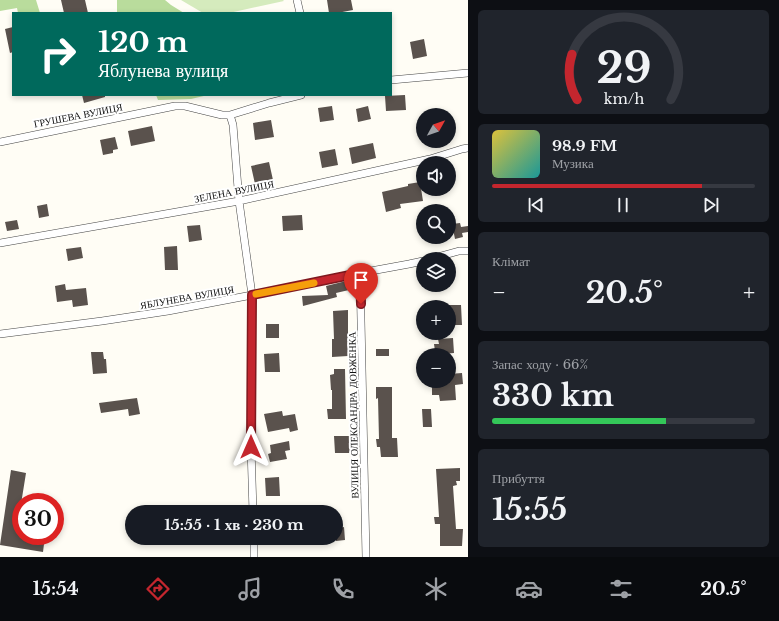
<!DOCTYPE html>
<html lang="uk">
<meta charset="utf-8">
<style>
:root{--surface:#171b24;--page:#20242c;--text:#f1f3f6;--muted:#9ea1a6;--line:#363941;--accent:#c4262e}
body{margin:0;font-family:"Libre Baskerville",serif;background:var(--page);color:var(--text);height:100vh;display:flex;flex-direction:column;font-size:15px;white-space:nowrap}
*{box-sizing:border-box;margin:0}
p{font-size:13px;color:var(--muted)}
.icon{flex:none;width:22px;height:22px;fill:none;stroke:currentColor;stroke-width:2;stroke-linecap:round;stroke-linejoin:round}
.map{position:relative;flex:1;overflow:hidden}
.sheet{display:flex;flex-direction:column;gap:10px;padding:10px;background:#0d0f14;width:311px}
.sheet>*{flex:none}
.hud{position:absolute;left:12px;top:12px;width:380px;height:84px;border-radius:0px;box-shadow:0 2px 6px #0003;background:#00695c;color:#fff;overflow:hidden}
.needle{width:26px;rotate:50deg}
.buttons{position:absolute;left:416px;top:108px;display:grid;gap:8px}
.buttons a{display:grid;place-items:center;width:40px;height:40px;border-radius:50%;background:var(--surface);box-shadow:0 2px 6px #0003;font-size:20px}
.speed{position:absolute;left:12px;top:493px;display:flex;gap:8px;font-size:20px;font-weight:700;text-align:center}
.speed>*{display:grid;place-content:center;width:52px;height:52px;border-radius:50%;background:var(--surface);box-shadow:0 2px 6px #0003;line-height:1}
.speed .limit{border:6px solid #d22;background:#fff;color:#111}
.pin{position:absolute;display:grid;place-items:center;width:34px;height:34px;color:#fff;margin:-41px -17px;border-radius:50% 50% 50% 0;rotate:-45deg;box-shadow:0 0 4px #0007}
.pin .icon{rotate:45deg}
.me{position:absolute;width:44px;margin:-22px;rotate:0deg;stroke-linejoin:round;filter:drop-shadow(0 0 3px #0008)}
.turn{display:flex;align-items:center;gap:14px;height:84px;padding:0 20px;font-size:18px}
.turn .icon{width:52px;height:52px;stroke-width:2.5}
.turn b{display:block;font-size:28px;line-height:34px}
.big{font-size:30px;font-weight:800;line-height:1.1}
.sheet .widget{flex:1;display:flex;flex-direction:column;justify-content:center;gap:6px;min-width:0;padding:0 14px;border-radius:6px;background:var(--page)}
.sheet .dial{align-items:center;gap:0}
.dial svg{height:104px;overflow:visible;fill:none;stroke:var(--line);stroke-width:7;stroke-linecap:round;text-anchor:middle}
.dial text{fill:var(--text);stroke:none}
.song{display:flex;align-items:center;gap:12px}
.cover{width:48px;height:48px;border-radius:6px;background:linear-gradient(135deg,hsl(50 70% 55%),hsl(180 70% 35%))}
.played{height:4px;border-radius:2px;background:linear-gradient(90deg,var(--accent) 80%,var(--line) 80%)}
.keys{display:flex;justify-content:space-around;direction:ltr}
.heat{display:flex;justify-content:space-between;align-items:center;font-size:22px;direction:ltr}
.charge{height:6px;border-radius:3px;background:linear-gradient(90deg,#34c759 66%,var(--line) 0)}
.trip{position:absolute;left:125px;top:505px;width:218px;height:40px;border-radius:20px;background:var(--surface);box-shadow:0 2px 6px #0003;font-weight:800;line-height:40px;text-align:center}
.tab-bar{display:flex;height:64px;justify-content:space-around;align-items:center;background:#090b0e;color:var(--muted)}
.tab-bar .icon{width:28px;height:28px}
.tab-bar .selected{color:var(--accent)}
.tab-bar b{font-size:18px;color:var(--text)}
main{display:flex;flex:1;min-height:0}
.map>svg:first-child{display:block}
.green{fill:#d5ebbd}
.forest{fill:#b9dc9c}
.building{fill:#5a524d}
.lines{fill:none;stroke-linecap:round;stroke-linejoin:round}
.street-casing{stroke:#444;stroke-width:8}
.street{stroke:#fff;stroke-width:7}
.route-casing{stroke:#7f191e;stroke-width:10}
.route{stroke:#c4262e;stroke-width:7}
.slow{stroke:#f59e0b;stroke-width:7}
.labels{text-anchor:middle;stroke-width:4;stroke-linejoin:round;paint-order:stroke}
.street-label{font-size:10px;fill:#111;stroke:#fff}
</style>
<main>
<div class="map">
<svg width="468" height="557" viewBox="0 0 468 557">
<rect width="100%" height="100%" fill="#fffdf5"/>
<path class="green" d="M181 0H283L284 1 229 13H203Z"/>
<path class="forest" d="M0 0H36L40 13H18L17 8 0 11Z
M117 0H165L171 5 184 13H117Z
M156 95H208L191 99 158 100Z"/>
<path class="building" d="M61 0H85L88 13H64Z
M327 0H351L353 10 337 13H329Z
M13 27V52L10 53 5 29Z
M424 39 427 56 413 59 410 42Z
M82 95H105V97L84 103Z
M405 95 406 110 386 111 385 96Z
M332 106 334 120 320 122 318 108Z
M368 106 371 119 358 122 356 109Z
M271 120 274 137 255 140 253 123Z
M152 126 155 141 131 146 128 131Z
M115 137 118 149 113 150V153L103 155 100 140Z
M373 143 376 158 352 164 349 148Z
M335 149 338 165 322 168 319 152Z
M269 162 273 180 255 184 251 166Z
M420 182 423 201 400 204 401 208 386 212 382 192 408 186V184Z
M47 204 49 216 39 218 37 206Z
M302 215 303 230 283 231 282 216Z
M17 220 19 229 7 231 5 222Z
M460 223 461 227 468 226V232L462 233 463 237 455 239 452 224Z
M200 225 202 240 189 242 187 226Z
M177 246 178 270H165L164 247Z
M81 247 83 258 68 261 66 249Z
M346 281 349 290 336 293 337 297 303 306 302 296 328 295 326 286Z
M65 284 66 290 86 288 88 305 73 307 72 300 57 302 55 286Z
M449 305H461L462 325H449Z
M348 310V356L332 357V339H334L333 311Z
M266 324H279V338H266Z
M453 338 454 353 442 354V350L435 351 434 344H439L438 339Z
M376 349H389V356H376Z
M91 352H103L104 359H106L107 373 93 374Z
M279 353 280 372H265L264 354Z
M334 369H345L346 419H328L327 409H332V390H331L330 375 334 374Z
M462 373 463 384 455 385 456 400 440 401 439 395H432V381H449V374Z
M376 387H392V438H397L398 457H381L380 447H377L376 439H379L378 398 376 399Z
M137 398 140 414 129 416 128 409 101 413 99 403Z
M422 409H431L432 427H423Z
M282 411 283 416 295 414 298 430 290 432 289 428 268 432 264 414Z
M334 436H349L350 453H335Z
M289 441 290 450 285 451 287 459 270 462 268 454 271 453 270 445Z
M460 468V481H456L457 485 453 486 456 529H463L462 546H440V524H435L434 517H439L436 469Z
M11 470 26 473 17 529 21 530V536H45L43 552 0 545Z
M279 477 280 496H266L265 478Z
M344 527 345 540 336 541V529Z"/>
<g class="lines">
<defs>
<path id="street" d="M297 0 300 13
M391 80 468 73
M230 115 233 125 239 201 252 295 251 447 253 512
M0 142 175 106H185L222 115H230L269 103 301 95
M0 243 239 201 430 159 462 149 468 148
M430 259 459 251H468
M360 273 366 557
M0 334 102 321 168 311 252 295 360 273 409 264 423 261
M254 538V557"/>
</defs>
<use href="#street" class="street-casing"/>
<use href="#street" class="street"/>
</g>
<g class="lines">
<defs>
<path id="route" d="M251 447 252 295 360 273 361 304"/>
</defs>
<use href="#route" class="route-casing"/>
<use href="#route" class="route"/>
<path class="slow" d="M256 294 314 283"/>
</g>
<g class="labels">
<g class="street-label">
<text transform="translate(78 115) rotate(-11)" y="4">ГРУШЕВА ВУЛИЦЯ</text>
<text transform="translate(234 191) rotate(-11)" y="4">ЗЕЛЕНА ВУЛИЦЯ</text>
<text transform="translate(187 297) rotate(-10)" y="4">ЯБЛУНЕВА ВУЛИЦЯ</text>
<text transform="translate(353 415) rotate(-91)" y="4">ВУЛИЦЯ ОЛЕКСАНДРА ДОВЖЕНКА</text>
</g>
</g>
</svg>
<div class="buttons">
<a><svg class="needle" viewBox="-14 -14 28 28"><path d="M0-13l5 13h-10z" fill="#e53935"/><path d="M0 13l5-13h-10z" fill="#9ea1a6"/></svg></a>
<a><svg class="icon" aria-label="sound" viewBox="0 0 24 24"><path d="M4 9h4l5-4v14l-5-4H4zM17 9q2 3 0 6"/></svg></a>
<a><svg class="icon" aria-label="search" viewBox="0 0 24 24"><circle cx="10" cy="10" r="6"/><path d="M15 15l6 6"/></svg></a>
<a><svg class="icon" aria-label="layers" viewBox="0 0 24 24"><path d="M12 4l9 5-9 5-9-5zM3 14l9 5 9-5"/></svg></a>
<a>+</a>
<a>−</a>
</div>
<div class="speed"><div class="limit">30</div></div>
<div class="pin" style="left:361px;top:304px;background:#d93025"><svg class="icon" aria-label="arrive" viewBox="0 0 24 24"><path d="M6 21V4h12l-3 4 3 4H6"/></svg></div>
<svg class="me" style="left:251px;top:447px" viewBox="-20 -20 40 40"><path d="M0-17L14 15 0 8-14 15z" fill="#c4262e" stroke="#fff" stroke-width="4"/></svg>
<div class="trip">15:55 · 1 хв · 230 m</div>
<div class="hud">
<div class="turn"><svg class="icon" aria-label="right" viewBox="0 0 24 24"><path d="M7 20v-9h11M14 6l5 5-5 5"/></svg><div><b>120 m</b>Яблунева вулиця</div></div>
</div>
</div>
<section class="sheet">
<div class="widget dial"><svg viewBox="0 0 100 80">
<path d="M14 69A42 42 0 1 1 86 69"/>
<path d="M14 69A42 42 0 0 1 10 34" stroke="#c4262e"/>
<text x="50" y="56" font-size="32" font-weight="700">29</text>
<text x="50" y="72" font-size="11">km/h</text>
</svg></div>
<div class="widget">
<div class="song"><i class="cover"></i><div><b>98.9 FM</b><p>Музика</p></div></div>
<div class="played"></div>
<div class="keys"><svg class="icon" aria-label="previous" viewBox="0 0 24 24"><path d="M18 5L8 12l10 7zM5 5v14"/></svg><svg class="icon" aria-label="pause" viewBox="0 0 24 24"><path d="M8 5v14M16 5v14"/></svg><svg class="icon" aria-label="next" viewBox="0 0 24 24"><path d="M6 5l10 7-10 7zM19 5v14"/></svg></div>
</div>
<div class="widget"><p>Клімат</p>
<div class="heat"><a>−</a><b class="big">20.5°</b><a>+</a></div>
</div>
<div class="widget"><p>Запас ходу · 66%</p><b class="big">330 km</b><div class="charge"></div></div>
<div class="widget"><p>Прибуття</p><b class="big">15:55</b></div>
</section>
</main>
<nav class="tab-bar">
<b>15:54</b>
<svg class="icon selected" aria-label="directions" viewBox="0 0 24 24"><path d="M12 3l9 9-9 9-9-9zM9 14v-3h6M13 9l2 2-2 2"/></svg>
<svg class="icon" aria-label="music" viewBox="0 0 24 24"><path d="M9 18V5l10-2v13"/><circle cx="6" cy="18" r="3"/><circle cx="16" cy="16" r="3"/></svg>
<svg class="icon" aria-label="phone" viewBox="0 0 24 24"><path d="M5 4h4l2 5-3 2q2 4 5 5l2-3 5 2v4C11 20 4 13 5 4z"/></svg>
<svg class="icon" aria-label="climate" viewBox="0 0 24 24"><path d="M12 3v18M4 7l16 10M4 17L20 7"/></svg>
<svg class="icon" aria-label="car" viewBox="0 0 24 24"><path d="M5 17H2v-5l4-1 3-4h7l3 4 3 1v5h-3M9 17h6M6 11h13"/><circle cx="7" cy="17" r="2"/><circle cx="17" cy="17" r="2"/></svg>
<svg class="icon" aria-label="filters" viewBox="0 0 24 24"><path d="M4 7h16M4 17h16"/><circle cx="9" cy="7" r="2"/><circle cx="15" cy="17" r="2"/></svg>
<b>20.5°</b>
</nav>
